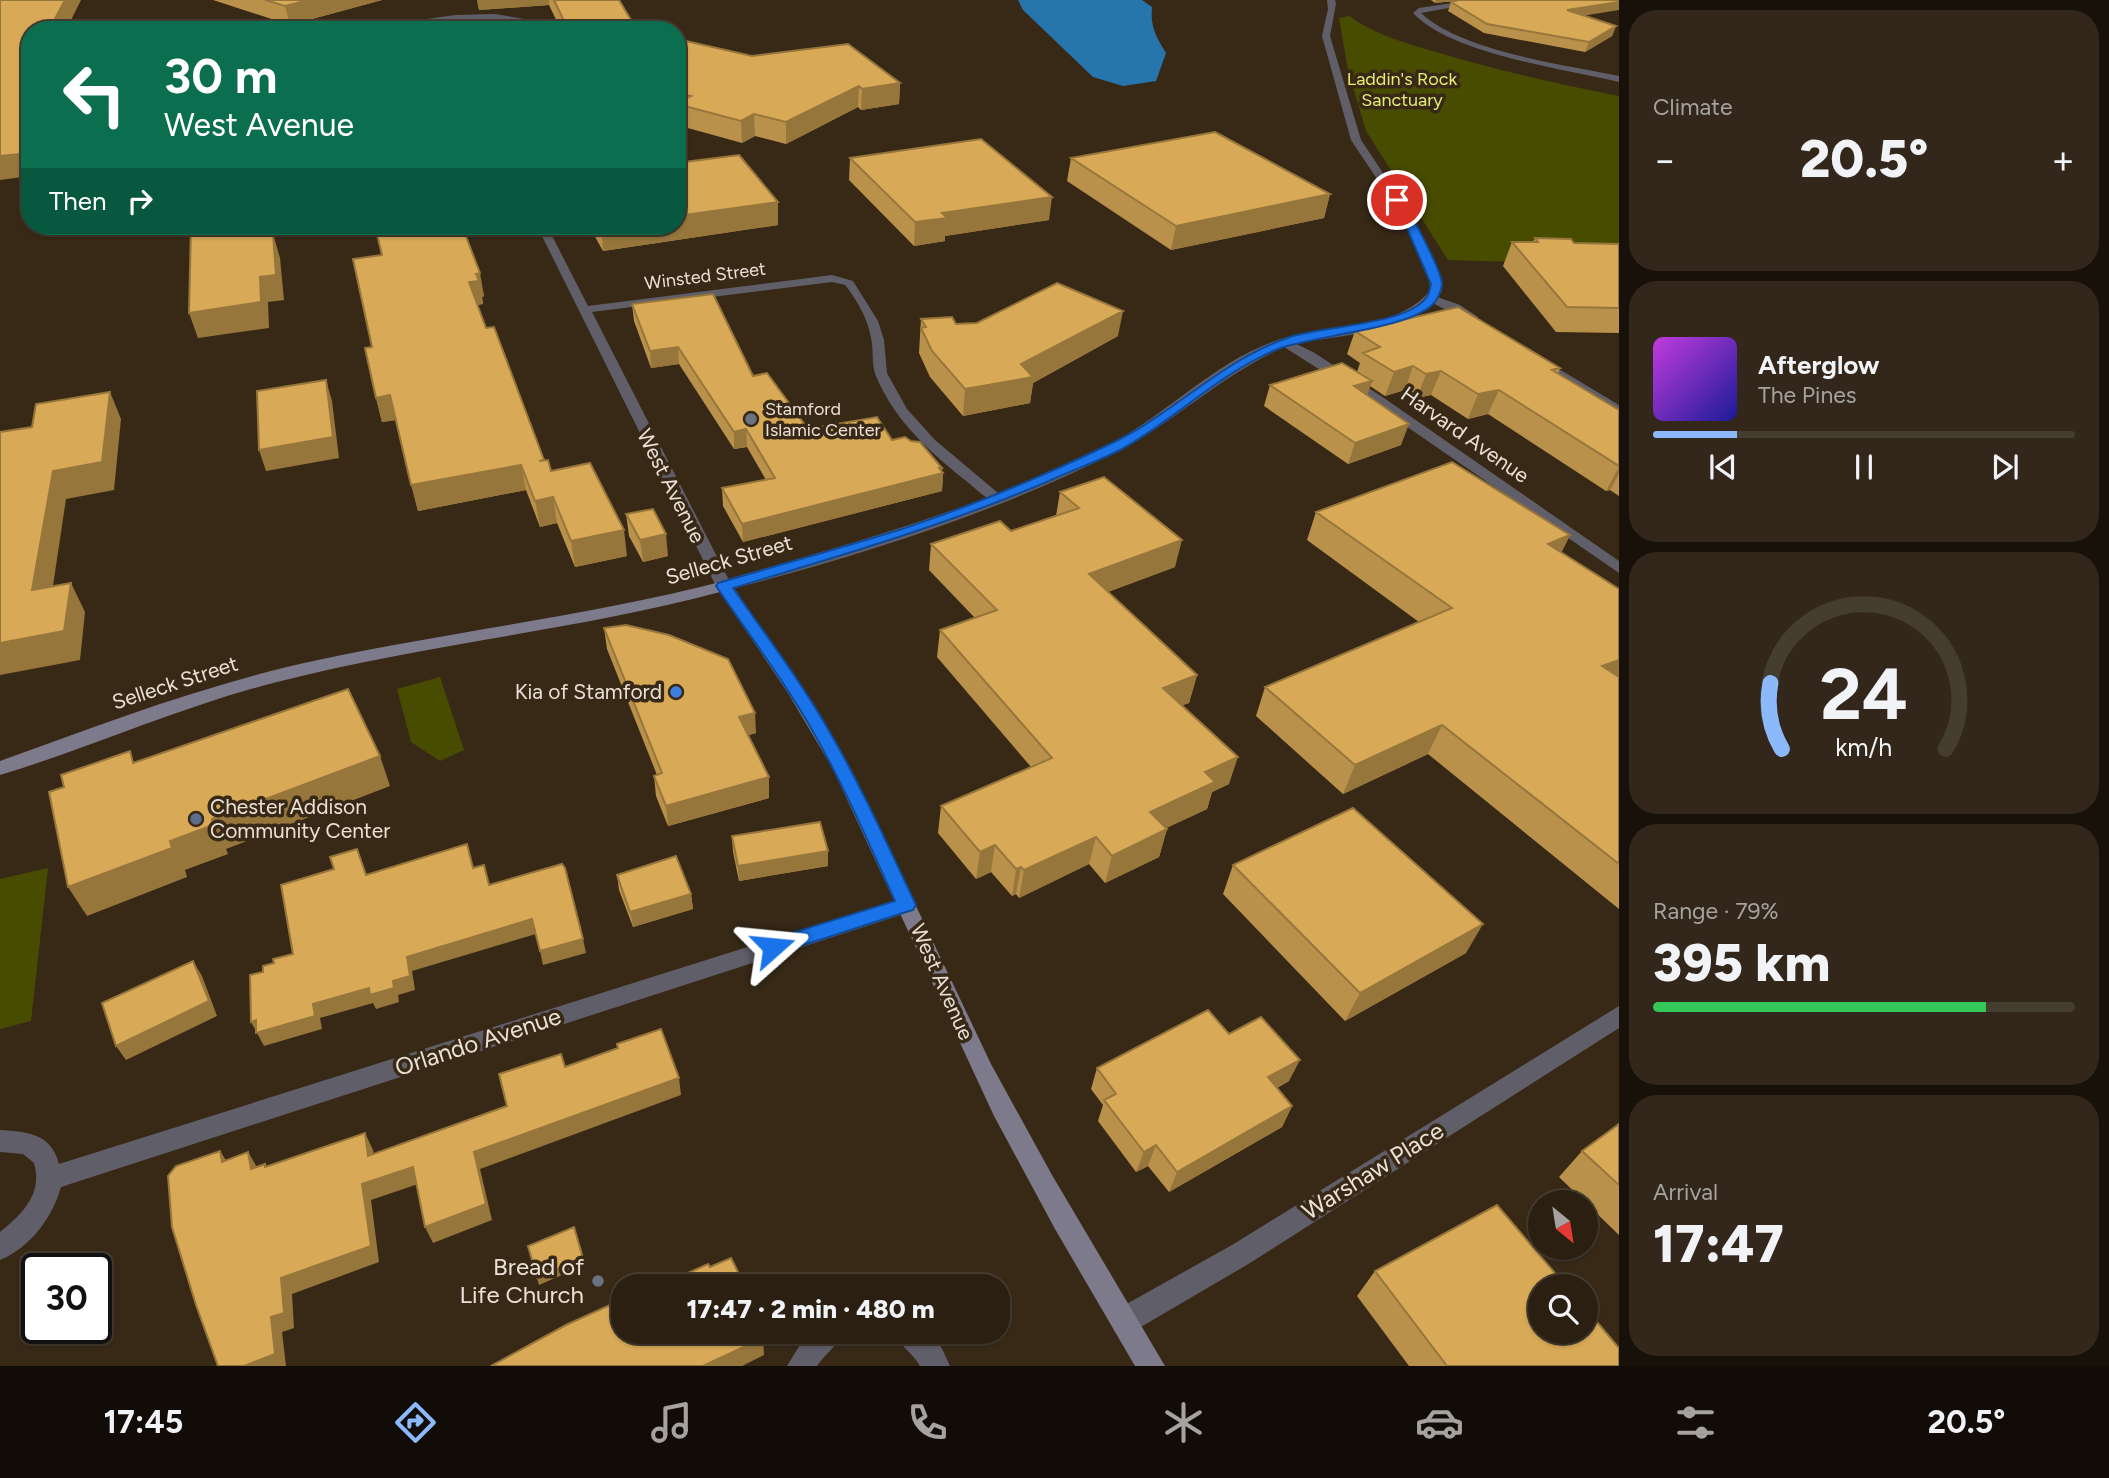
<!DOCTYPE html>
<meta charset="utf-8">
<style>
:root{--surface:#2a1f11;--page:#32271a;--text:#f1f3f6;--muted:#a5a29f;--line:#463d31;--accent:#8cb9fc}
body{margin:0;font-family:Figtree,sans-serif;background:var(--page);color:var(--text);height:100vh;display:flex;flex-direction:column;font-size:26px;white-space:nowrap}
*{box-sizing:border-box;margin:0}
p{font-size:23px;color:var(--muted)}
.icon{flex:none;width:38px;height:38px;fill:none;stroke:currentColor;stroke-width:2;stroke-linecap:round;stroke-linejoin:round}
.map{position:relative;flex:1;overflow:hidden}
.drawer{display:flex;flex-direction:column;gap:10px;padding:10px;background:#171109;width:490px}
.drawer>*{flex:none}
.hud{position:absolute;left:21px;top:21px;width:665px;height:214px;border-radius:28px;box-shadow:0 2px 5px #0004,0 0 0 2px var(--line);background:#0b6e4f;color:#fff;overflow:hidden}
.needle{width:46px;rotate:150deg}
.buttons{position:absolute;left:1528px;top:1190px;display:grid;gap:14px}
.buttons a{display:grid;place-items:center;width:70px;height:70px;border-radius:50%;background:var(--surface);box-shadow:0 2px 5px #0004,0 0 0 2px var(--line);font-size:35px}
.speed{position:absolute;left:21px;top:1253px;display:flex;gap:14px;font-size:35px;font-weight:700;text-align:center}
.speed>*{display:grid;place-content:center;width:91px;height:91px;border-radius:50%;background:var(--surface);box-shadow:0 2px 5px #0004,0 0 0 2px var(--line);line-height:1}
.speed .limit{border:4px solid #111;border-radius:10px;background:#fff;color:#111}
.pin{position:absolute;display:grid;place-items:center;width:60px;height:60px;color:#fff;margin:-30px;border:4px solid #fff;border-radius:50%;box-shadow:0 2px 7px #0007}
.me{position:absolute;width:77px;margin:-38px;rotate:72deg;stroke-linejoin:round;filter:drop-shadow(0 0 5px #0008)}
.turn{display:flex;align-items:center;gap:24px;height:147px;padding:0 28px;font-size:32px}
.turn .icon{width:91px;height:91px;stroke-width:2.5}
.turn b{display:block;font-size:49px;line-height:60px}
.then{display:flex;align-items:center;height:66px;padding:0 28px;background:#0003;gap:14px;font-size:26px}
.big{font-size:52px;font-weight:800;line-height:1.1}
.drawer .tile{flex:1;display:flex;flex-direction:column;justify-content:center;gap:10px;min-width:0;padding:0 24px;border-radius:28px;background:var(--page)}
.drawer .dial{align-items:center;gap:0}
.dial svg{height:182px;overflow:visible;fill:none;stroke:var(--line);stroke-width:7;stroke-linecap:round;text-anchor:middle}
.dial text{fill:var(--text);stroke:none}
.song{display:flex;align-items:center;gap:21px}
.cover{width:84px;height:84px;border-radius:10px;background:linear-gradient(135deg,hsl(290 70% 55%),hsl(240 70% 35%))}
.played{height:7px;border-radius:4px;background:linear-gradient(90deg,var(--accent) 20%,var(--line) 20%)}
.keys{display:flex;justify-content:space-around;direction:ltr}
.heat{display:flex;justify-content:space-between;align-items:center;font-size:38px;direction:ltr}
.charge{height:10px;border-radius:5px;background:linear-gradient(90deg,#34c759 79%,var(--line) 0)}
.trip{position:absolute;left:611px;top:1274px;width:399px;height:70px;border-radius:28px;background:var(--surface);box-shadow:0 2px 5px #0004,0 0 0 2px var(--line);font-weight:800;line-height:70px;text-align:center}
.tab-bar{display:flex;height:112px;justify-content:space-around;align-items:center;background:#110c07;color:var(--muted)}
.tab-bar .icon{width:49px;height:49px}
.tab-bar .active{color:var(--accent)}
.tab-bar b{font-size:32px;color:var(--text)}
main{display:flex;flex:1;min-height:0}
.map>svg:first-child{display:block}
.green{fill:#484c00}
.water{fill:#2675ac}
.lines{fill:none;stroke-linecap:round;stroke-linejoin:round}
.minor{fill:#605e69;fill-rule:evenodd}
.tertiary{fill:#605e69;fill-rule:evenodd}
.secondary{fill:#7d7a8b;fill-rule:evenodd}
.wall{fill:#ba914a}
.shaded-wall{fill:#97763c}
.building{fill:#d8a956;stroke:#97763c;stroke-width:2}
.route{fill:#1a73e8;stroke:#114b97;stroke-width:2}
.worship-dot{fill:#6b7280;stroke:#382917;stroke-width:2.5}
.shop-dot{fill:#3f7fe0;stroke:#382917;stroke-width:2.5}
.service-dot{fill:#5c6f8a;stroke:#382917;stroke-width:2.5}
.labels{text-anchor:middle;stroke-width:7;stroke-linejoin:round;paint-order:stroke}
.far-park-label{font-size:18px;fill:#e3ec74;stroke:#382917}
.far-street-label{font-size:18px;fill:#ebe1d6;stroke:#382917}
.far-poi-label{font-size:18px;fill:#ebe1d6;stroke:#382917;text-anchor:start}
.street-label{font-size:21px;fill:#ebe1d6;stroke:#382917}
.poi-label{font-size:21px;fill:#ebe1d6;stroke:#382917;text-anchor:end}
.near-street-label{font-size:24px;fill:#ebe1d6;stroke:#382917}
.near-poi-label{font-size:24px;fill:#ebe1d6;stroke:#382917;text-anchor:end}
</style>
<main>
<div class="map">
<svg width="1619" height="1366" viewBox="0 0 1619 1366">
<rect width="100%" height="100%" fill="#382917"/>
<path class="green" d="M1349 16C1372 33 1402 42 1429 50 1491 69 1555 83 1619 96V265L1448 260 1366 131 1348 70 1339 18Z
M440 677 464 750 440 761 411 742 397 689Z
M48 868 31 1021 0 1029V879Z"/>
<path class="water" d="M1018 0H1142L1152 7C1150 26 1156 37 1166 53L1156 81 1123 86 1093 77 1023 10Z"/>
<g class="lines">
<path class="minor" d="M1327 0H1335L1336 4 1330 36 1361 140 1417 224 1441 277 1442 291 1437 297 1460 305 1478 317V323C1467 324 1445 308 1432 303 1403 335 1325 336 1284 346L1278 342C1287 335 1302 334 1314 332 1355 325 1401 324 1430 291L1429 277 1407 224 1351 140 1322 36 1328 9Z
M1473 0H1492L1421 13C1463 52 1563 64 1619 76V82C1564 69 1451 54 1413 13L1419 8Z
M495 14 536 21 556 30 495 19 396 26 392 24 455 15Z
M537 226H547L588 306 832 275 853 281 878 321 884 340 887 373 907 409 935 440 1004 498 997 502C987 500 978 491 970 484 932 454 895 422 876 376 871 364 874 351 871 338 868 319 857 300 845 285L832 282 592 312 732 586 730 590H718Z
M1539 357 1619 405V415L1534 364V358Z
M906 897 913 899 916 905 913 911 61 1187C52 1218 31 1247 0 1260V1232C23 1214 43 1193 34 1163L23 1154 0 1152V1130C28 1132 51 1133 59 1164Z
M1619 1006V1028L1250 1263 1134 1331 1124 1334 1114 1331 1111 1321 1114 1311 1232 1245Z
M808 1332H844C838 1345 825 1354 817 1366H787Z
M894 1332C931 1332 934 1328 950 1366H920C913 1353 899 1346 894 1332Z"/>
<path class="tertiary" d="M1284 338 1313 352 1384 398 1619 561V573L1374 404 1284 347C1223 374 1176 421 1118 451 1000 512 853 558 724 591L716 586 718 582C850 544 985 507 1108 445 1167 415 1220 356 1284 338Z"/>
<path class="secondary" d="M724 581 730 582 800 685 851 769 991 1064 1052 1175 1165 1366H1135L1055 1229 994 1116 833 769 788 693 720 592C574 631 423 644 277 682 182 706 93 747 0 775V761C105 723 209 683 318 660 453 631 590 616 724 581Z"/>
</g>
<path class="wall" d="M213 0H382L290 25Z
M477 0H619L637 30H561L549 5 479 10Z
M1431 0H1619L1584 16 1616 26 1612 36 1585 52 1484 33 1448 11 1451 2 1452 1 1435 3Z
M677 39 752 56 900 83 899 104 861 110 858 107 786 144 755 136 742 143 677 125Z
M850 158 1049 220 945 236V241L914 246 849 180Z
M1071 158 1330 194 1324 218 1171 250 1067 181Z
M778 202V225L603 251 589 226H677Z
M374 226H510L464 232 484 296 482 297 483 304 477 305 486 328 544 461 551 471 627 556 575 567 557 523 540 527 526 490 418 511 396 420 382 422 376 398 372 347 382 255Z
M1535 238 1574 243 1619 244V333L1556 332 1503 266 1512 242H1533Z
M632 304 753 376 808 429 892 440 942 468V471L943 473 942 491 743 542 723 506 722 488 766 480 747 447 734 449 679 364 651 368 634 321Z
M921 319 956 324 1118 336 1033 383 1030 403 963 416 930 377 919 353Z
M1355 331 1560 368 1558 374 1619 410V496L1610 490 1606 491 1488 414 1468 419 1431 395 1417 398 1405 390 1385 396 1370 386 1367 395 1401 445 1348 464 1264 406 1270 385 1357 372 1360 363 1347 354Z
M1060 492 1175 567 1108 592 1197 675 1189 703 1182 705 1229 784 1212 792 1207 809 1166 828 1167 829 1159 857 1105 883 1089 864 1019 898 1016 894 1012 896 991 872 976 879 938 833 941 806 1031 767 937 657 940 630 975 618 929 570 931 544 1011 531 1056 516Z
M1316 512 1570 535 1561 553 1619 589V909L1428 754 1343 794 1256 716 1265 687 1419 622 1307 540Z
M626 514 668 556 643 562 629 536Z
M604 628 756 733 748 735 769 777V798L668 826 656 796 654 776 657 775 607 649Z
M732 836 828 851V866L739 881 733 852Z
M1233 865 1466 953 1345 1021 1223 894Z
M617 875 691 894 693 909 633 927 619 890Z
M1229 1034 1289 1081 1277 1088 1292 1106 1282 1127 1169 1192 1148 1166 1136 1172 1098 1121 1103 1105 1091 1089 1097 1068Z
M1619 1124V1235L1559 1177 1582 1151Z
M1375 1271 1619 1366H1409L1357 1296Z"/>
<path class="shaded-wall" d="M65 0H81L66 30H49Z
M309 0H382L290 25 285 6Z
M477 0H549V5L479 10Z
M1436 0H1465L1435 3Z
M1619 2V10L1563 19 1567 10Z
M1616 26 1612 36 1585 52 1589 42Z
M900 83 899 104 861 110 862 89Z
M859 86 858 107 786 144V122Z
M754 114 755 136 742 143 741 121Z
M30 153V176L0 180V156Z
M1330 194 1324 218 1171 250 1176 226Z
M1052 197 1049 220 945 236V241L914 246 915 222 942 213Z
M778 202V225L603 251 601 227 610 226H677V216Z
M266 226H271L274 259 267 234Z
M459 226H510L460 233Z
M273 234 280 258 284 300 268 302 269 328 198 338 189 313 260 277Z
M480 273 484 296 482 297 483 304 473 305 469 282 476 274Z
M1123 311 1118 336 1033 383 1030 403 963 416 965 389 1021 364Z
M678 347 679 364 651 368 650 351Z
M1413 366 1405 390 1385 396 1394 372Z
M1441 371 1431 395 1417 398 1426 374Z
M326 380 332 401 339 458 266 471 259 450Z
M1372 381 1365 402 1354 386Z
M1499 390 1488 414 1468 419 1478 394Z
M110 392 121 419 114 490 66 499 48 619 32 590 53 471Z
M390 395 397 420 382 422 376 398Z
M1409 424 1401 445 1348 464 1355 443Z
M746 429 747 447 734 449V432Z
M521 465 526 490 418 511 411 485Z
M1619 467V474L1610 490 1606 491Z
M939 468H942V473H943L942 491 743 542 742 524Z
M553 497 557 523 540 527 535 501Z
M624 530 627 556 575 567 571 541Z
M666 534 668 556 643 562 640 540Z
M1570 535 1556 563 1548 544Z
M1182 540 1175 567 1083 601 1089 574Z
M71 583 85 612 80 660 0 675V643Z
M1619 660V681L1602 666Z
M1197 675 1189 703 1156 715 1163 688Z
M755 713 756 733 740 738 739 717Z
M1442 725 1428 754 1343 794 1355 765Z
M380 756 390 786 226 849 228 854 185 870 187 877 87 916 68 887 170 841 212 819Z
M1238 757 1229 784 1212 792 1207 809 1143 839 1150 812 1205 772Z
M769 777V798L668 826 666 806Z
M1167 829 1159 857 1105 883 1112 856Z
M1096 837 1089 864 1019 898 1024 870Z
M995 845 991 872 976 879 980 852Z
M828 851V866L739 881 738 866Z
M1021 867 1016 894 1012 896 1016 869Z
M691 894 693 909 633 927 630 912Z
M532 919 536 934 412 971 415 990 398 995 399 1002 376 1009 373 1003 320 1018 322 1029 264 1046 251 1022 313 1004 407 957Z
M1483 924 1466 953 1345 1021 1360 993Z
M583 939 586 953 543 965 540 951Z
M193 961 202 976 217 1016 126 1060 116 1046Z
M1300 1060 1289 1081 1258 1098 1268 1077Z
M679 1078 681 1095 480 1169 492 1220 433 1243 425 1227 474 1152Z
M1292 1106 1282 1127 1169 1192 1177 1172Z
M365 1133 373 1150 377 1173 368 1156Z
M1156 1145 1148 1166 1136 1172 1144 1152Z
M220 1151 231 1168 222 1162Z
M248 1152 258 1169H251Z
M413 1167 421 1183 371 1200 379 1262 292 1294 294 1328 282 1332 286 1366H244L271 1317 281 1278 362 1184Z
M583 1258 585 1265 539 1285 537 1278Z
M763 1338 764 1355 742 1366H703Z"/>
<path class="building" d="M0 0H65L49 30H30V153L0 156Z
M265 0H309L285 6Z
M554 0H619L637 30H603L564 21Z
M1459 0H1619V2L1567 10 1616 26 1589 42 1487 24 1451 2Z
M416 20 418 24 423 23 426 30H308Z
M677 39 752 56 848 44 900 83 862 89 859 86 786 122 754 114 741 121 677 104V102L691 96 677 93Z
M1215 132 1330 194 1176 226 1071 158Z
M981 139 1052 197 942 213 947 218 915 222 850 158Z
M739 155 778 202 677 216V163Z
M191 226H266L267 234H273L276 275 260 277 261 302 189 313Z
M375 226H462L480 273 476 274 479 281 469 282 486 328 494 327 544 460 539 461 548 460 551 471 590 463 624 530 571 541 553 497 535 501 521 465 411 485 390 395 376 398 365 348 372 347 353 259 382 255Z
M1535 238 1571 239 1574 243 1619 244V308L1567 307 1512 242H1538Z
M1057 283 1123 311 1021 364 1033 377 965 389 932 351 921 328 926 327 921 319 952 317 956 324 977 323Z
M713 294 753 376 767 373 808 429 877 417 892 440 905 437 911 441 920 442 942 468H939L943 473 742 524 722 488 775 478 746 429 734 432 678 347 650 351 632 304Z
M1458 307 1560 368 1552 370 1619 410V466L1499 390 1478 394 1441 371 1426 374 1413 366 1394 372 1363 353 1380 347 1355 331Z
M1342 363 1372 381 1354 386 1409 424 1355 443 1270 385Z
M326 380 333 437 259 450 257 391Z
M110 392 102 462 53 471 32 590 71 583 64 631 0 643V432L32 427 36 404Z
M1452 462 1570 535 1548 544 1619 589V660L1602 666 1619 677V864L1442 725 1355 765 1265 687 1452 608 1316 512Z
M1104 477 1182 540 1089 574 1197 675 1163 688 1238 757 1205 772 1215 782 1150 812 1167 829 1112 856 1096 837 1024 870 1021 867 1016 869 995 845 980 852 941 806 1052 758 940 630 997 610 931 544 1000 521 1011 531 1079 508 1060 492Z
M653 509 666 534 640 540 626 514Z
M626 625 669 635 728 659 755 713 739 717 769 777 666 806 654 776 662 773 604 628Z
M348 689 380 756 212 819 213 825 170 841 172 848 68 887 49 792 64 787 61 775 130 751 133 763Z
M1353 808 1483 924 1360 993 1233 865Z
M820 822 828 851 738 866 732 836Z
M467 844 473 868 484 865 489 885 562 864 565 868 583 939 540 951 532 919 407 957 410 976 393 981 394 988 370 995 369 988 313 1004 315 1016 256 1033V1020L251 1022 250 975 263 972V966L274 963 273 959 293 954 281 885 334 869 330 857 357 849 366 875Z
M676 856 691 894 630 912 617 875Z
M193 961 209 1001 116 1046 102 1003Z
M1208 1010 1229 1034 1261 1017 1300 1060 1268 1077 1292 1106 1177 1172 1156 1145 1144 1152 1104 1100 1116 1094 1097 1068Z
M661 1029 679 1078 474 1152 486 1204 425 1227 413 1167 362 1184 371 1246 281 1278 284 1313 271 1317 275 1354 244 1366H218L196 1305 172 1227 168 1176 176 1166 220 1151 222 1162 248 1152 251 1169 265 1164V1167L365 1133 368 1156 507 1106 499 1074 561 1054 565 1067 618 1048 617 1044Z
M1619 1124V1185L1582 1151Z
M1497 1205 1566 1286H1540V1332H1586V1309L1619 1348V1366H1447L1375 1271Z
M574 1227 583 1258 537 1278 528 1246Z
M731 1258 745 1286H659L708 1264 710 1267Z
M623 1299V1332H760L763 1338 703 1366H491L566 1325Z"/>
<path class="route" d="M1394 198H1401C1410 213 1441 268 1442 284 1442 287 1439 296 1437 299 1420 329 1312 335 1278 349 1221 372 1176 419 1122 449 1099 461 1073 470 1049 481 946 525 840 556 733 588 767 637 803 684 832 736 863 790 889 848 916 905L913 910 906 912 773 955 766 953 763 947 766 941 895 901C870 846 846 790 816 737 787 685 750 636 716 586L718 583C779 565 841 548 902 529 972 506 1041 477 1108 445 1173 415 1221 360 1290 337 1322 326 1406 325 1426 298 1429 295 1430 288 1431 284Z"/>
<g class="worship-dot">
<circle cx="751" cy="419" r="7"/>
<circle cx="598" cy="1281" r="7"/>
</g>
<circle class="shop-dot" cx="676" cy="692" r="7"/>
<circle class="service-dot" cx="196" cy="819" r="7"/>
<g class="labels">
<g class="far-park-label">
<text x="1402" y="85">Laddin's Rock<tspan x="1402" dy="21">Sanctuary</tspan></text>
</g>
<g class="far-street-label">
<text transform="translate(705 276) rotate(-7)" y="6">Winsted Street</text>
</g>
<g class="far-poi-label">
<text x="765" y="415">Stamford<tspan x="765" dy="21">Islamic Center</tspan></text>
</g>
<g class="street-label">
<text transform="translate(1465 435) rotate(35)" y="7">Harvard Avenue</text>
<text transform="translate(671 486) rotate(63)" y="7">West Avenue</text>
<text transform="translate(729 560) rotate(-16)" y="7">Selleck Street</text>
<text transform="translate(175 683) rotate(-18)" y="7">Selleck Street</text>
<text transform="translate(942 982) rotate(66)" y="7">West Avenue</text>
</g>
<g class="poi-label">
<text x="662" y="699">Kia of Stamford</text>
<text x="210" y="814" text-anchor="start">Chester Addison<tspan x="210" dy="24">Community Center</tspan></text>
</g>
<g class="near-street-label">
<text transform="translate(478 1042) rotate(-18)" y="8">Orlando Avenue</text>
<text transform="translate(1373 1171) rotate(-32)" y="8">Warshaw Place</text>
</g>
<g class="near-poi-label">
<text x="584" y="1275">Bread of<tspan x="584" dy="28">Life Church</tspan></text>
</g>
</g>
</svg>
<div class="buttons">
<a><svg class="needle" viewBox="-14 -14 28 28"><path d="M0-13l5 13h-10z" fill="#e53935"/><path d="M0 13l5-13h-10z" fill="#a5a29f"/></svg></a>
<a><svg class="icon" aria-label="search" viewBox="0 0 24 24"><circle cx="10" cy="10" r="6"/><path d="M15 15l6 6"/></svg></a>
</div>
<div class="speed"><div class="limit">30</div></div>
<div class="pin" style="left:1397px;top:200px;background:#d93025"><svg class="icon" aria-label="arrive" viewBox="0 0 24 24"><path d="M6 21V4h12l-3 4 3 4H6"/></svg></div>
<svg class="me" style="left:773px;top:947px" viewBox="-20 -20 40 40"><path d="M0-17L14 15 0 8-14 15z" fill="#1a73e8" stroke="#fff" stroke-width="4"/></svg>
<div class="trip">17:47 · 2 min · 480 m</div>
<div class="hud">
<div class="turn"><svg class="icon" aria-label="left" viewBox="0 0 24 24"><path d="M17 20v-9H6M10 6l-5 5 5 5"/></svg><div><b>30 m</b>West Avenue</div></div>
<div class="then">Then<svg class="icon" aria-label="right" viewBox="0 0 24 24"><path d="M7 20v-9h11M14 6l5 5-5 5"/></svg></div>
</div>
</div>
<section class="drawer">
<div class="tile"><p>Climate</p>
<div class="heat"><a>−</a><b class="big">20.5°</b><a>+</a></div>
</div>
<div class="tile">
<div class="song"><i class="cover"></i><div><b>Afterglow</b><p>The Pines</p></div></div>
<div class="played"></div>
<div class="keys"><svg class="icon" aria-label="previous" viewBox="0 0 24 24"><path d="M18 5L8 12l10 7zM5 5v14"/></svg><svg class="icon" aria-label="pause" viewBox="0 0 24 24"><path d="M8 5v14M16 5v14"/></svg><svg class="icon" aria-label="next" viewBox="0 0 24 24"><path d="M6 5l10 7-10 7zM19 5v14"/></svg></div>
</div>
<div class="tile dial"><svg viewBox="0 0 100 80">
<path d="M14 69A42 42 0 1 1 86 69"/>
<path d="M14 69A42 42 0 0 1 9 40" stroke="#8cb9fc"/>
<text x="50" y="56" font-size="32" font-weight="700">24</text>
<text x="50" y="72" font-size="11">km/h</text>
</svg></div>
<div class="tile"><p>Range · 79%</p><b class="big">395 km</b><div class="charge"></div></div>
<div class="tile"><p>Arrival</p><b class="big">17:47</b></div>
</section>
</main>
<nav class="tab-bar">
<b>17:45</b>
<svg class="icon active" aria-label="directions" viewBox="0 0 24 24"><path d="M12 3l9 9-9 9-9-9zM9 14v-3h6M13 9l2 2-2 2"/></svg>
<svg class="icon" aria-label="music" viewBox="0 0 24 24"><path d="M9 18V5l10-2v13"/><circle cx="6" cy="18" r="3"/><circle cx="16" cy="16" r="3"/></svg>
<svg class="icon" aria-label="phone" viewBox="0 0 24 24"><path d="M5 4h4l2 5-3 2q2 4 5 5l2-3 5 2v4C11 20 4 13 5 4z"/></svg>
<svg class="icon" aria-label="climate" viewBox="0 0 24 24"><path d="M12 3v18M4 7l16 10M4 17L20 7"/></svg>
<svg class="icon" aria-label="car" viewBox="0 0 24 24"><path d="M5 17H2v-5l4-1 3-4h7l3 4 3 1v5h-3M9 17h6M6 11h13"/><circle cx="7" cy="17" r="2"/><circle cx="17" cy="17" r="2"/></svg>
<svg class="icon" aria-label="filters" viewBox="0 0 24 24"><path d="M4 7h16M4 17h16"/><circle cx="9" cy="7" r="2"/><circle cx="15" cy="17" r="2"/></svg>
<b>20.5°</b>
</nav>
